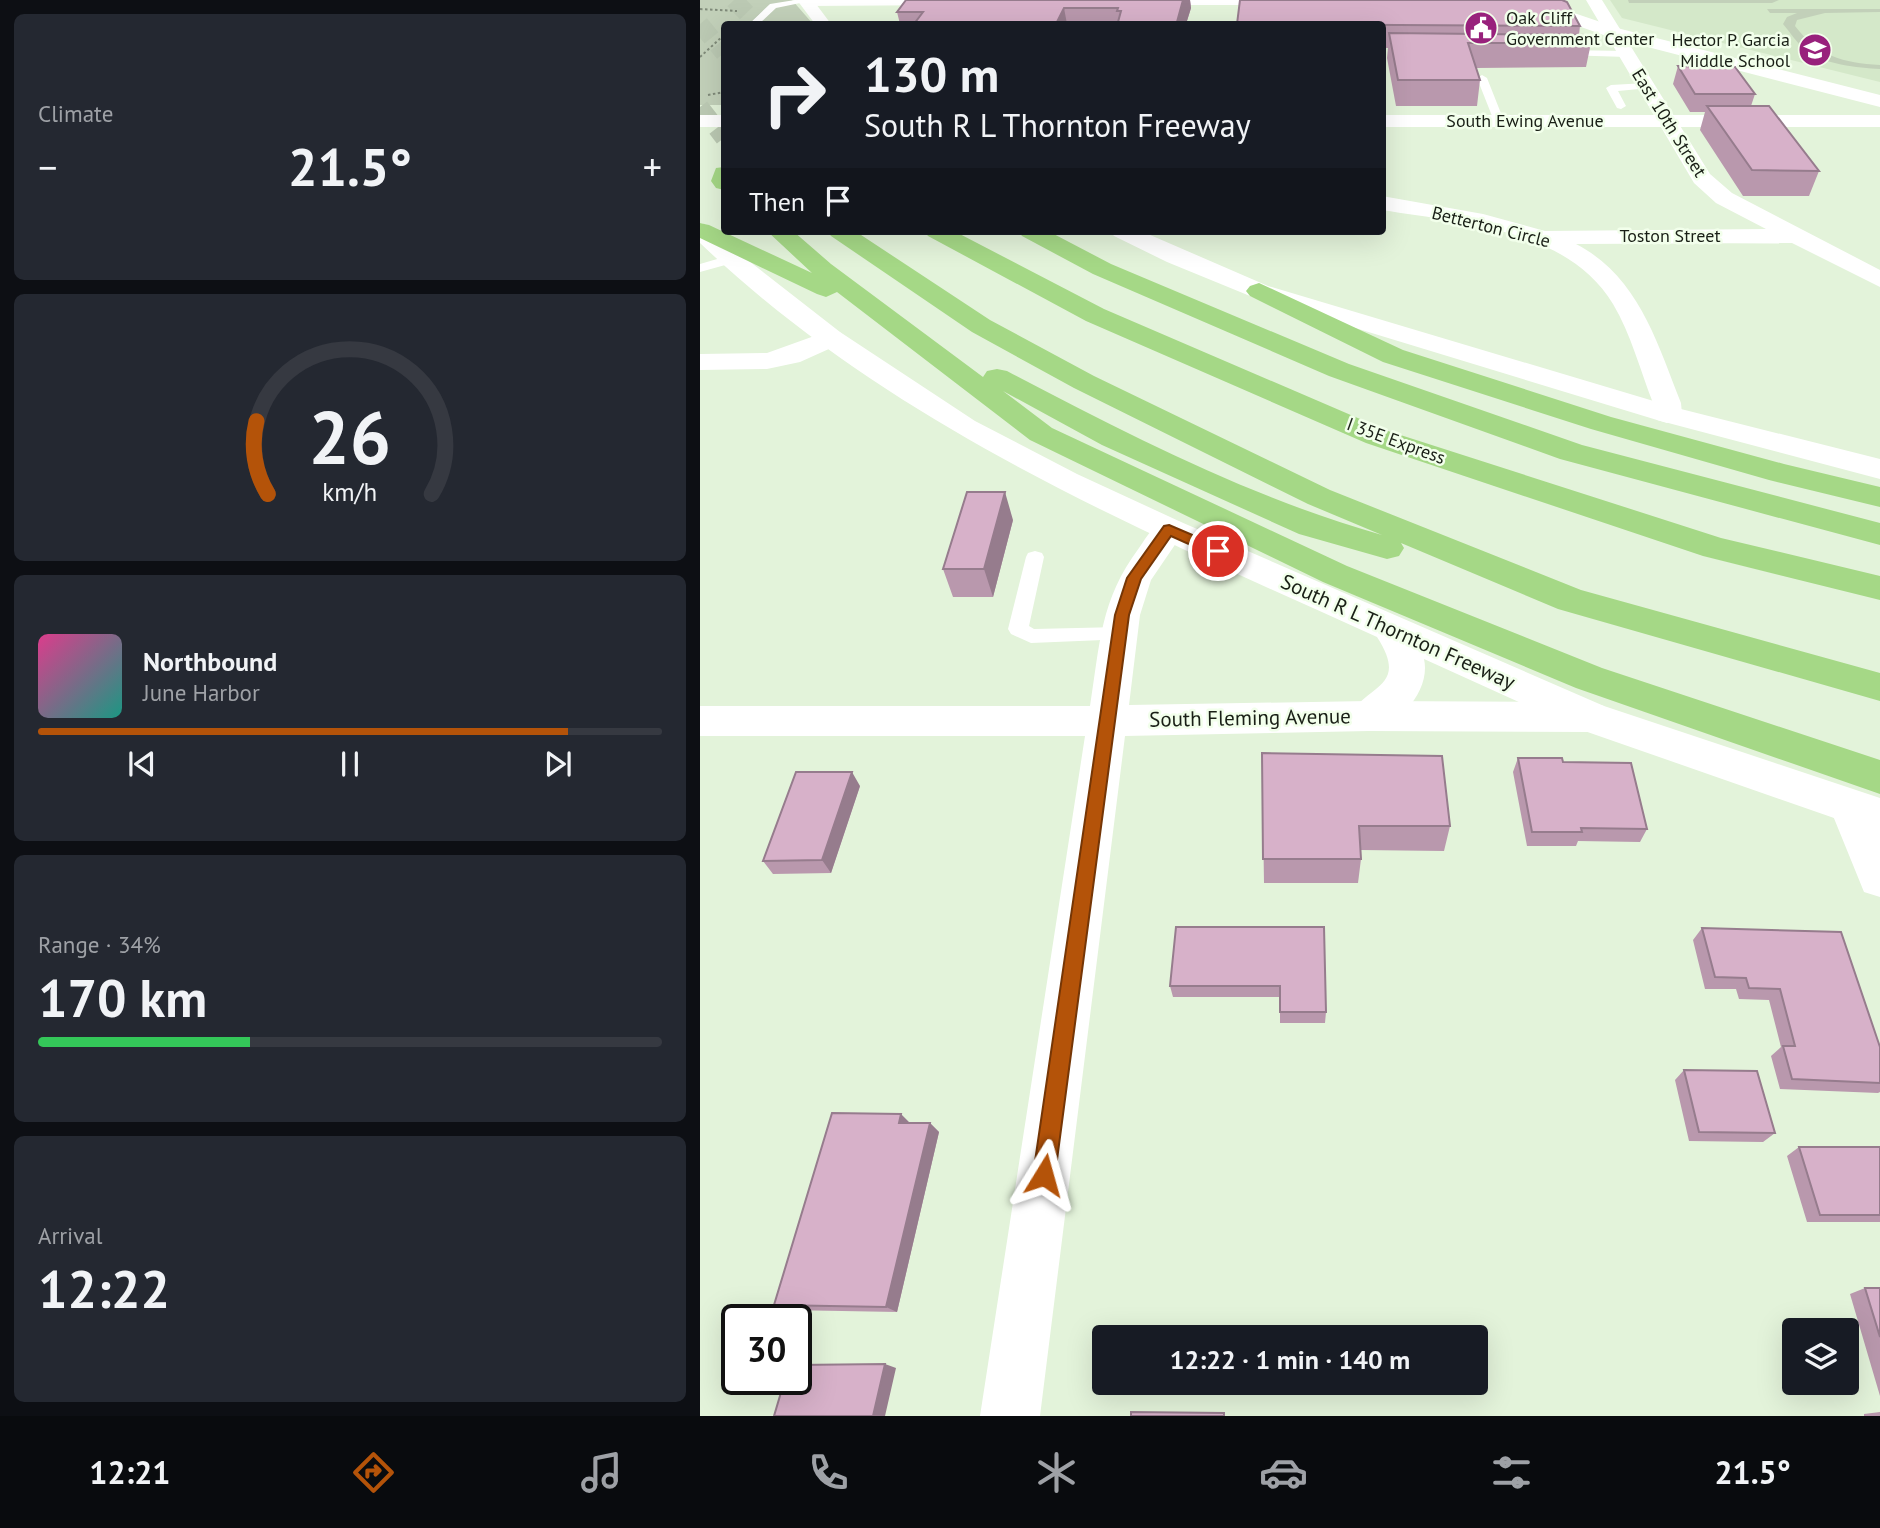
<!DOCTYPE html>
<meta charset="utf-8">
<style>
:root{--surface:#171b24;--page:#242831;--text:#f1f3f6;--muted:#9ea1a6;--line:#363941;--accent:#b45309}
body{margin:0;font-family:"PT Sans",sans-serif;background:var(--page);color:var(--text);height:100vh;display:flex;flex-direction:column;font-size:26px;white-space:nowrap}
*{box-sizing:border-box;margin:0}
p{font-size:23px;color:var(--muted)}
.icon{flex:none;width:38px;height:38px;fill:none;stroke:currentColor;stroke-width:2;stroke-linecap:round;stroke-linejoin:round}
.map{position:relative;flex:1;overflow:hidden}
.side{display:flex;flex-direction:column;gap:14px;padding:14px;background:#0d0f14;width:700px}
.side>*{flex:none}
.hud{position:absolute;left:21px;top:21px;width:665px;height:214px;border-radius:7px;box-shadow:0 7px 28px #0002;background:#171b24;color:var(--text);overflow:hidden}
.fabs{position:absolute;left:1082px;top:1318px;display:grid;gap:14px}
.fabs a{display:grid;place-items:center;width:77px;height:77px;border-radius:7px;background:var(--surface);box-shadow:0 7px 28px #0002;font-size:35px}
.speed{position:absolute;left:21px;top:1304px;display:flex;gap:14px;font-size:35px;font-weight:700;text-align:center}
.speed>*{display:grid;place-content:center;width:91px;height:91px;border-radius:50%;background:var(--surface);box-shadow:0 7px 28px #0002;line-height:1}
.speed .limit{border:4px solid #111;border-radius:10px;background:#fff;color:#111}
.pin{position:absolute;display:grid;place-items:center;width:60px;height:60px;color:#fff;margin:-30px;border:4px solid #fff;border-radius:50%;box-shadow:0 2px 7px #0007}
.me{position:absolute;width:77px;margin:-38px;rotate:8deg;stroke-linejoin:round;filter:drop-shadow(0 0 5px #0008)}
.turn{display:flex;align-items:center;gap:24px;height:147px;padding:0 28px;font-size:32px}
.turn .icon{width:91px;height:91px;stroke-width:2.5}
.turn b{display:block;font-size:49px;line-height:60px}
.then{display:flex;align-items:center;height:66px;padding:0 28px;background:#0003;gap:14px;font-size:26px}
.big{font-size:52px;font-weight:700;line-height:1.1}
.side .card{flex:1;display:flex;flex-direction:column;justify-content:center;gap:10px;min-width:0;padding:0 24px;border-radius:10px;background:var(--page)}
.side .dial{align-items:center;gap:0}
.dial svg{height:182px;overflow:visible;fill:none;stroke:var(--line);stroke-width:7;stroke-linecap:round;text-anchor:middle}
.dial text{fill:var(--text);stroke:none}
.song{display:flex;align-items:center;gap:21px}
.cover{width:84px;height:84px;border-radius:10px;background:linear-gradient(135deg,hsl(330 70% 55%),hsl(170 70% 35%))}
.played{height:7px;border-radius:4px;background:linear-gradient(90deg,var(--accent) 85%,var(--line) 85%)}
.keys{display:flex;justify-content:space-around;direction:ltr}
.heat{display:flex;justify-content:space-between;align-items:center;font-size:38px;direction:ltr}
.charge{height:10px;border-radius:5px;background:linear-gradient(90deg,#34c759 34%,var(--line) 0)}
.trip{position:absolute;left:392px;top:1325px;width:396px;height:70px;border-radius:7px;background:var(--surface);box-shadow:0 7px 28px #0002;font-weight:700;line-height:70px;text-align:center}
.dock{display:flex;height:112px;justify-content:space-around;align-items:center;background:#090b0e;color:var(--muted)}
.dock .icon{width:49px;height:49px}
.dock .selected{color:var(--accent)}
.dock b{font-size:32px;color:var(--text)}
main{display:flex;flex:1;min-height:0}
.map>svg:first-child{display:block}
.built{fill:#d4e8c9}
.green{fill:#c2d0b9}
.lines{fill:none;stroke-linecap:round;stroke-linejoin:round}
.highway-tunnel{stroke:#bbc9b3;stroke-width:18;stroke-dasharray:18 9;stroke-linecap:butt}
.path{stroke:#7f8a79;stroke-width:2;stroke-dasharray:2.5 2.5;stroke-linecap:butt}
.lane{fill:#fff;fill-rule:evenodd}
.street{fill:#fff;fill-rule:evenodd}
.secondary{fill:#fff;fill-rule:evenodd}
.highway{fill:#a5d886;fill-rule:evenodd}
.wall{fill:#b998ad}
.shaded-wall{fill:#967c8d}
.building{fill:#d7b1c9;stroke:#967c8d;stroke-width:2}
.route{fill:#b45309;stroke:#753606;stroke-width:2}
.labels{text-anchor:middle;stroke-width:5;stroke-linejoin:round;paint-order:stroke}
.far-poi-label{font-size:18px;fill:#191f16;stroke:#f2ffeb;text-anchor:start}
.far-street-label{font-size:18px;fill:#191f16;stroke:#f2ffeb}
.street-label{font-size:21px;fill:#191f16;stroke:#f2ffeb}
</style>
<main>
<section class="side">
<div class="card"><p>Climate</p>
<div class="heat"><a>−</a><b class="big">21.5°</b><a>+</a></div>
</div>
<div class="card dial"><svg viewBox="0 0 100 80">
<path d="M14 69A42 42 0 1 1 86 69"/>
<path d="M14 69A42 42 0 0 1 9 37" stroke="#b45309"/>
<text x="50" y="56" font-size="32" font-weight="700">26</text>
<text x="50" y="72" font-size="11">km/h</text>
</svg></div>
<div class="card">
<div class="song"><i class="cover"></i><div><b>Northbound</b><p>June Harbor</p></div></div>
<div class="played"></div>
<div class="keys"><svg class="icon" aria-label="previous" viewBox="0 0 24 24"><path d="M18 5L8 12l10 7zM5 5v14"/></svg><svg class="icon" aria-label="pause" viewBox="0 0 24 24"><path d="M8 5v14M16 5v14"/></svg><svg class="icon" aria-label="next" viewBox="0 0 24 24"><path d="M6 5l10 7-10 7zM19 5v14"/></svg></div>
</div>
<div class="card"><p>Range · 34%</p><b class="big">170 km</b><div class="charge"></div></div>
<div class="card"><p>Arrival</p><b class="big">12:22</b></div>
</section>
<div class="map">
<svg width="1180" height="1416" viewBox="0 0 1180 1416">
<rect width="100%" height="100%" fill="#e3f3da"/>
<path class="built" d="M910 0H1180V82L922 18Z"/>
<path class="green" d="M0 0H92L113 24H24V105H0Z
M928 0H1079L1072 3H929Z
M1067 9H1180V12L1125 13 1097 20 1095 26C1118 56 1143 63 1180 65V69C1158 68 1123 64 1105 50 1097 43 1090 32 1083 24L1087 17 1097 13H1070Z"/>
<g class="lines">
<path class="highway-tunnel" d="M34 0 57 24
M0 24 24 53
M0 107 24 138"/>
<path class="path" d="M0 9 37 11
M0 57 24 35
M8 95 24 92"/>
<path class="lane" d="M95 0 110 1 76 8 59 24H49L70 4Z
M860 50 927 51 932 54 927 57 863 55 860 54Z
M782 75 787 78 804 121 803 123 794 121 777 78Z
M946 83 951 86 950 88 918 91 926 106 921 109 917 108 906 88 911 85Z
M31 255 36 256V262L0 272V264Z
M335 551 342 553 344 557 329 626 334 629 420 627 427 629 430 634 427 639 331 643 311 634 308 629 326 557 328 553Z"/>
<path class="street" d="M99 0H266L258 5 106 6 100 4Z
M429 0H598L590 5H437Z
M886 0H902L1010 174 1032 193 1180 270V287L1092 243 876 244C938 276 957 342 981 403L982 414 977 420 967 423 957 420 952 414 953 403C940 370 931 334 913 304 867 228 761 223 682 210V196L783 214 845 231 1066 229 1016 203 994 183Z
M131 330 140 332 144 338 140 344 100 362 67 369 0 370V354L67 353Z
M469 519 481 522 485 530 451 580 440 615 429 705 669 701 890 702 904 706 909 717 904 728 890 732 669 731 425 736 340 1416H280L385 736H0V706H390C400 644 400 600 439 548 448 535 454 523 469 519Z
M1150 789 1165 794 1180 827V897L1164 892 1129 806 1135 794Z"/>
<path class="secondary" d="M97 0H113L131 24H115Z
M812 0H836L921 29 1180 95V107L909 37 814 3Z
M0 115H24V127H0Z
M682 115H1180V127H682Z
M0 223 8 225 40 254 140 332 275 421 377 474 481 522 904 706 1180 798V834L876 728 724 659C732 694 690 738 655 727L650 716C666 684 710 688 677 637 438 529 193 427 0 243Z
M410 231H441L568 286 977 408 1180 459V479L957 420 550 296 467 262 414 236Z"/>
<path class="highway" d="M24 167V190L16 188 11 181 16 168Z
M0 223 9 225 112 273 67 231H93L131 264 283 377 287 371 297 369 307 371C427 434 551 498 682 535L608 504 374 388 272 332 131 236 127 231H155L290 320 394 376 630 490 881 590 1180 673V701L858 609 701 543 704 548 699 556 687 559 599 534 402 445 303 391 352 428 647 566 902 668 1180 760V794L876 688 623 582 330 440 137 292 126 297 117 294 0 238Z
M224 231H254L404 309 688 431 1021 538 1180 576V600L1003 556 666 443 386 321 228 236Z
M318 231H348L411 264 649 364 882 445 1180 523V545L860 459 629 376 393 274 322 236Z
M559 283 703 350 911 417 1084 464 1180 487V507L1069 480 891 429 683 362 550 296 546 291 550 286Z"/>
</g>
<path class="wall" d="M206 0H490L491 8 486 24H200L197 12Z
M682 24 880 26 879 35 891 43 886 67 776 68 780 80 777 106H696L687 58 688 48H682Z
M978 66 1055 94 1051 106 1119 171 1109 196H1043L1000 130 1005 112H990L973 84Z
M313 520 293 597H253L243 569Z
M562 753 750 826 744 851 661 850V859L658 883H564Z
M818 758 863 762 947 829 940 842 878 841 876 846H827L813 772Z
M160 786 131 873 73 874 63 861Z
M476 927 626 1012 625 1023H580V997H473L470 986Z
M1002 928 1180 1047V1092L1178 1093 1080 1089 1071 1056 1081 1047 1069 1000 1039 999 1036 989H1005L993 940Z
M984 1070 1075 1133 1063 1142 989 1141 975 1080Z
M209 1123H230L239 1132 197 1312 87 1310 74 1305Z
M1099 1147H1180V1222H1107L1087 1156Z
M1165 1288H1180V1396L1150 1294Z
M1180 1412V1416H1164V1414Z"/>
<path class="shaded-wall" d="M483 0H490L491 8 486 24H477Z
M364 8 367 24H356Z
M305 492 313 520 293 597 284 569Z
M152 772 160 786 131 873 122 860Z
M201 1114 210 1123H199Z
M230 1123 239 1132 197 1312 186 1307Z
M185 1364 196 1368 185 1416H173Z"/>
<path class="building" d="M206 0H483L477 22H418L421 11H417L418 8H364L356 24H214L223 12H197Z
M540 0H862L867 2 880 26 537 24Z
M689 33 887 35 891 43H768L780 80H698Z
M978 66 1035 67 1055 94H995Z
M1007 106H1069L1119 171 1052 170Z
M267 492H305L284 569H243Z
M562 753 742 756 750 826H659L661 859H563Z
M818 758H862L863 762 931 763 947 829 881 828 882 832H832Z
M96 772H152L122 860 63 861Z
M476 927H624L626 1012H580V986H470Z
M1002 928 1141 932 1180 1047V1083L1092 1079 1083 1046H1095L1080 989 1049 988 1046 978 1015 977Z
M984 1070 1057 1071 1075 1133 999 1132Z
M132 1113 201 1114 199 1123H230L186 1307 74 1305Z
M1099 1147H1180V1215H1120Z
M1165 1288H1180V1337Z
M185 1364 173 1416H74L85 1379H96V1365Z
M431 1412 524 1413V1416H431Z"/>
<path class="route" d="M469 525 523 548 525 551 518 556 513 555 471 536 441 579 429 615 355 1175 352 1183 344 1186 336 1183 333 1175 415 615 427 578 464 526Z"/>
<defs>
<symbol id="civic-disc" viewBox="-11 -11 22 22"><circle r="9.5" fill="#98217c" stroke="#f2ffeb"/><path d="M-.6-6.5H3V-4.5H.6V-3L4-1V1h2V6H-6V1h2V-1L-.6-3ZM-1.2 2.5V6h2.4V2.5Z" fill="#fff"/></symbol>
<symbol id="school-disc" viewBox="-11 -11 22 22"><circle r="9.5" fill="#98217c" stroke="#f2ffeb"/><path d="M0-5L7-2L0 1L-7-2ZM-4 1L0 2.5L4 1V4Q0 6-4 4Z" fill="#fff"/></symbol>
</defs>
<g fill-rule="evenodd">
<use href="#civic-disc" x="762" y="9" width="38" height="38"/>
<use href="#school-disc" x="1096" y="31" width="38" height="38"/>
</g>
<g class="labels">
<g class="far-poi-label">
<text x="806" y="24">Oak Cliff<tspan x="806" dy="21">Government Center</tspan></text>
<text x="1090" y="46" text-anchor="end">Hector P. Garcia<tspan x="1090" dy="21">Middle School</tspan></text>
</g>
<g class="far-street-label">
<text x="825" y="127">South Ewing Avenue</text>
<text transform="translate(969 123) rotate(58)" y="6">East 10th Street</text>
<text transform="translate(791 227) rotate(14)" y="6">Betterton Circle</text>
<text x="970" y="242">Toston Street</text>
<text transform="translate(696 441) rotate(20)" y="6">I 35E Express</text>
</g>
<g class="street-label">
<text transform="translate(698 632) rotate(24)" y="7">South R L Thornton Freeway</text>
<text transform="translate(550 718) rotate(-1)" y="7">South Fleming Avenue</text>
</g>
</g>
</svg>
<div class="fabs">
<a><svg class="icon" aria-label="layers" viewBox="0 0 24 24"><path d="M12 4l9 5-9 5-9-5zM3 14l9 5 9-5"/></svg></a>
</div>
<div class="speed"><div class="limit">30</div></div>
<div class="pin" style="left:518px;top:551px;background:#d93025"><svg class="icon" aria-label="arrive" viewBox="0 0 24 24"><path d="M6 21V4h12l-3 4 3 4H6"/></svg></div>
<svg class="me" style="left:344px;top:1175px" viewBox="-20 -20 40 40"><path d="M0-17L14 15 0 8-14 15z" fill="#b45309" stroke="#fff" stroke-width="4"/></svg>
<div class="trip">12:22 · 1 min · 140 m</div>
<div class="hud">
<div class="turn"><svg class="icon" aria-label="right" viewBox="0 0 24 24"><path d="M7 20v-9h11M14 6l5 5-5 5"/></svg><div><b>130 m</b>South R L Thornton Freeway</div></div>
<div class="then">Then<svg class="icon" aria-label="arrive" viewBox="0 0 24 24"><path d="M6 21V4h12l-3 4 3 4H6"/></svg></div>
</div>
</div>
</main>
<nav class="dock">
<b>12:21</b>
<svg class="icon selected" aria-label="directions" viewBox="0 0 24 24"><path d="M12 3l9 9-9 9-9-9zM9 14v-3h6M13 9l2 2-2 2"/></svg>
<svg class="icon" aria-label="music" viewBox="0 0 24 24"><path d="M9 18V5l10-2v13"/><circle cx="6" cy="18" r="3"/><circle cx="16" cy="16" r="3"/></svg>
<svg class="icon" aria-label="phone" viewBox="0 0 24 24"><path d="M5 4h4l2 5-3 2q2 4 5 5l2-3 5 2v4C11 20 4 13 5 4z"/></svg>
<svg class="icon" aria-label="climate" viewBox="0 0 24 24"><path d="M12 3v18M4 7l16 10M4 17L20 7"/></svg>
<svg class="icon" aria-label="car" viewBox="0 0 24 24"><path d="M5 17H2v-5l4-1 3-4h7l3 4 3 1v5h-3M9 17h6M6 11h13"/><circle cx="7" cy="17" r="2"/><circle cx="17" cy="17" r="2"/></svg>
<svg class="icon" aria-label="filters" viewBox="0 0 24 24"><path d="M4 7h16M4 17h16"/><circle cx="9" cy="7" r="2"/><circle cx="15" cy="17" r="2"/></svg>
<b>21.5°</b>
</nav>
